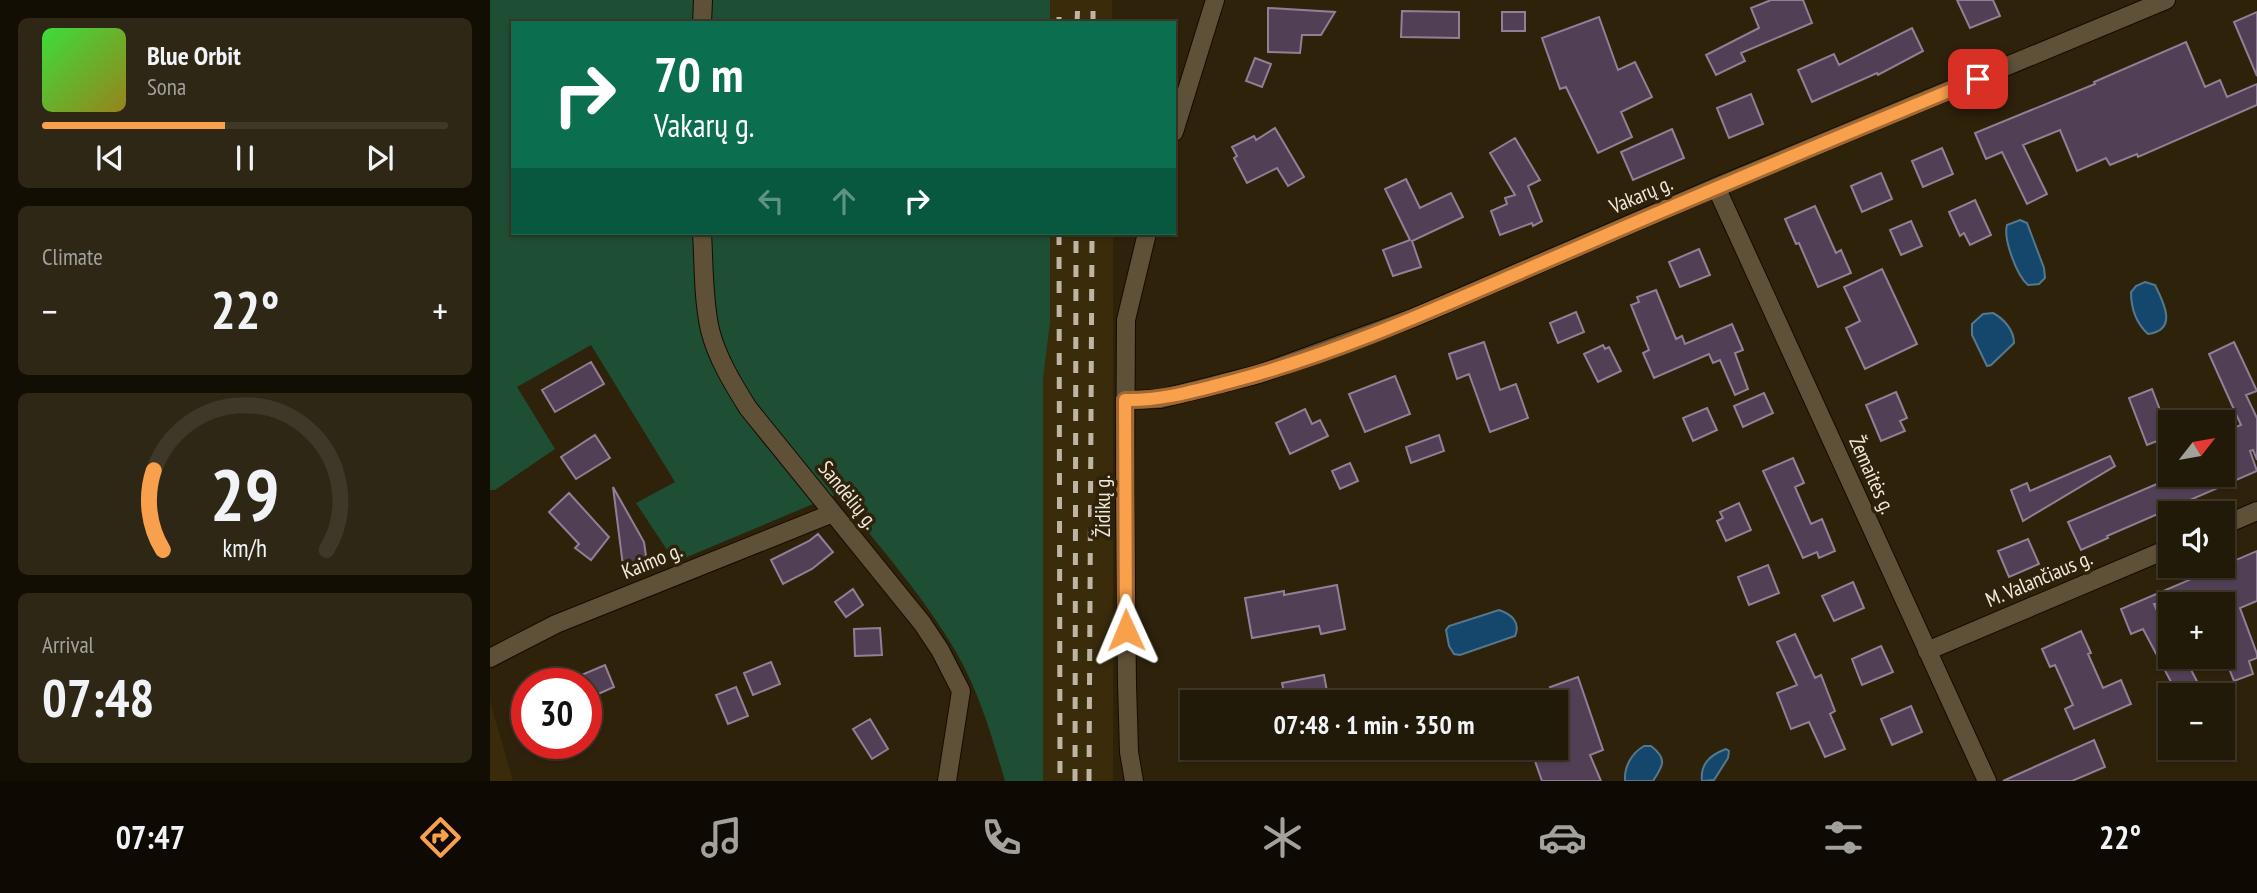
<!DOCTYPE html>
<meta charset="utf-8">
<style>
:root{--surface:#221a08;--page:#2e2716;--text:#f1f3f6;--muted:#a2a19c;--line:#3f3829;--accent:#f9a04c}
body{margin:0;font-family:"PT Sans Narrow",sans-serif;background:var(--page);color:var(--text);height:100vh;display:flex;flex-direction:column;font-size:26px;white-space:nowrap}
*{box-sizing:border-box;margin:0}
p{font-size:23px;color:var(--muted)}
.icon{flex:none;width:38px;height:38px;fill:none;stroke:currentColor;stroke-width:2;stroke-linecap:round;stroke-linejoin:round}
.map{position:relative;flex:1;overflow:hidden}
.panel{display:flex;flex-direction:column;gap:18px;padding:18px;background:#130e04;width:490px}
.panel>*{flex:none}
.banner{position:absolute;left:21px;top:21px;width:665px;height:214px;border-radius:0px;box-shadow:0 2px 5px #0004,0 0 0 2px var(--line);background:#0b6e4f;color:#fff;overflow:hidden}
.needle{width:46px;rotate:59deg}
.buttons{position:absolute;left:1668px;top:410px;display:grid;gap:14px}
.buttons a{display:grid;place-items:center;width:77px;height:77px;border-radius:0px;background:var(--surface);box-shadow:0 2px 5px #0004,0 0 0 2px var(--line);font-size:35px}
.speed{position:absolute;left:21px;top:668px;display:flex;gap:14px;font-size:35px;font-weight:700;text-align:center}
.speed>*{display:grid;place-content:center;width:91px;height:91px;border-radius:50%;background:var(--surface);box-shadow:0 2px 5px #0004,0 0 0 2px var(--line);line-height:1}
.speed .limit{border:10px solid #d22;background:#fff;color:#111}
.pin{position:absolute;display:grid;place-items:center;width:60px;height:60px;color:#fff;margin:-30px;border-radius:14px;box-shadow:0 4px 10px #0006}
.me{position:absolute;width:77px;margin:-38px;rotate:359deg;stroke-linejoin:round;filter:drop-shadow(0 0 5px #0008)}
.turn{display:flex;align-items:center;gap:24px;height:147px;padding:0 28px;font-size:32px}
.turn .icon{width:91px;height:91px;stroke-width:2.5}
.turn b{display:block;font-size:49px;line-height:60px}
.lanes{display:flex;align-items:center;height:66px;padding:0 28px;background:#0003;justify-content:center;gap:35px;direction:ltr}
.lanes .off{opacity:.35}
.big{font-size:52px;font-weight:800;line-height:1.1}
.panel .card{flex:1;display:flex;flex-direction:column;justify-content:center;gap:10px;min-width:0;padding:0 24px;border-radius:10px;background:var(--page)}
.panel .dial{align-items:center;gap:0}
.dial svg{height:182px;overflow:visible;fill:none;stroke:var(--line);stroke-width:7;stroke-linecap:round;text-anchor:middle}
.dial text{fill:var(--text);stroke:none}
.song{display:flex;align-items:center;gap:21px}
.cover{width:84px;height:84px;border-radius:10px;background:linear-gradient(135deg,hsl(120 70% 55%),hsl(50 70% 35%))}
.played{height:7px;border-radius:4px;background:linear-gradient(90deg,var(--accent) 45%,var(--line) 45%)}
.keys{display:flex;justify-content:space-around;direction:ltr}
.heat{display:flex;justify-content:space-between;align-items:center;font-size:38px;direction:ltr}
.trip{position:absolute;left:690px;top:690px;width:388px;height:70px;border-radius:0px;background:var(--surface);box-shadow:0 2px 5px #0004,0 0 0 2px var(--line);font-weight:800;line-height:70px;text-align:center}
.tab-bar{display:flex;height:112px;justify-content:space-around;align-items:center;background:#0e0a03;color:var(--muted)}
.tab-bar .icon{width:49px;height:49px}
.tab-bar .on{color:var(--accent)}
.tab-bar b{font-size:32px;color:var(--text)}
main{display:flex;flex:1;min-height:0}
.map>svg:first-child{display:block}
.built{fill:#3a2b0b}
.green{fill:#1e4e34}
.water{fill:#14476b;stroke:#56788d;stroke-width:2}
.building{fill:#514055;stroke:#917f96;stroke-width:2}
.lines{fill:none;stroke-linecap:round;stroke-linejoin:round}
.minor-casing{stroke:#160b00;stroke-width:20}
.minor{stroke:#5e5138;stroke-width:18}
.rail{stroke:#beb5a5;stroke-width:5;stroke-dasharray:12 12;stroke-linecap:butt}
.route-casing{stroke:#a26831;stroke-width:18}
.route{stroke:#f9a04c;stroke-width:12}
.labels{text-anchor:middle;stroke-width:7;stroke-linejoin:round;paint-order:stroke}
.street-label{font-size:21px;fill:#f1e9db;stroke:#2e220b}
</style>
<main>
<section class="panel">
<div class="card">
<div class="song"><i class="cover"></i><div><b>Blue Orbit</b><p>Sona</p></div></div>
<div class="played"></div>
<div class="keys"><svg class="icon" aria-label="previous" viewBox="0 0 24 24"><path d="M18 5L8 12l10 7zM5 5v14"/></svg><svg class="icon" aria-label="pause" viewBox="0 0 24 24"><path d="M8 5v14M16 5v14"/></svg><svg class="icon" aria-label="next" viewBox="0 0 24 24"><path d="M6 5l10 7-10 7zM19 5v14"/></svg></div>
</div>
<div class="card"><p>Climate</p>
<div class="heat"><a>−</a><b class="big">22°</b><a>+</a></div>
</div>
<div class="card dial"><svg viewBox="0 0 100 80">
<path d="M14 69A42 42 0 1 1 86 69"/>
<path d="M14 69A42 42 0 0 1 10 34" stroke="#f9a04c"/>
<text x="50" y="56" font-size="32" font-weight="700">29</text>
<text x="50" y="72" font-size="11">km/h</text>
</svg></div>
<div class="card"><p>Arrival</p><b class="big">07:48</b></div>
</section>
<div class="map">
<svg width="1767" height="781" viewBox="0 0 1767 781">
<rect width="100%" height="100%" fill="#2e220b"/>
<path class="built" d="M560 0H622V23H560Z
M560 233H623V781H553V379L560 323Z
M0 701 23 781H0Z"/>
<path class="green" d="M0 0H560V23H23V233H560V323L553 379V781H515C502 737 489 691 466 652 433 595 388 545 347 494L185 562 146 503 185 482 101 345 27 387 65 449 5 490H0Z"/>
<path class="water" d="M1530 220 1537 223 1554 268 1555 278 1549 284 1538 285C1527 276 1513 239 1517 225Z
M1655 282 1665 285C1674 303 1688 330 1658 334 1646 323 1641 307 1641 292L1646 286Z
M1503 313C1514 319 1524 330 1524 343L1501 365 1497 366 1482 335V324L1493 314Z
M1009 610C1021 614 1031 622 1025 636L970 655 964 654 959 646 956 630 959 626Z
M1154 746H1161C1178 759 1173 766 1163 781H1135C1134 766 1142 753 1154 746Z
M1236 749 1239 751 1238 758 1224 780 1212 781C1210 764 1220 755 1236 749Z"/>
<path class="building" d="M1281 0H1313L1322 23 1251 53 1255 61 1226 75 1216 55 1269 28 1261 8Z
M1467 0H1503L1510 16 1480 28Z
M778 8 845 12 831 35H812L810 53 778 52Z
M912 11 969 12V38L911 37Z
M1012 12H1035V31H1012Z
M1767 12V76L1744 22Z
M1109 17 1128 70 1145 62 1162 97 1131 112 1142 137 1108 153 1076 87 1070 89 1052 38Z
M1422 28 1433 51 1388 75 1387 73 1322 102 1308 70 1344 54 1349 65Z
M1696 42 1715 87 1730 80 1737 97 1767 84V105L1648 157 1647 154 1620 165 1616 158 1587 171 1570 130 1533 145 1557 194 1537 204 1512 152 1496 159 1485 133 1605 84 1604 82Z
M765 58 781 64 772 87 756 81Z
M1261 94 1273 124 1239 138 1227 108Z
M785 128 814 177 798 186 787 168 757 183 744 158 747 156 742 147 764 136 766 140Z
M1182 129 1194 158 1143 180 1131 152Z
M1025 138 1050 180 1038 186 1052 221 1043 226 1042 223 1010 235 1001 211 1017 204 1015 198 1025 195 1000 153Z
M1452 148 1463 174 1433 187 1422 161Z
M1391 173 1402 199 1372 212 1361 186Z
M916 179 930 208 961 193 973 217 922 241 931 267 903 276 893 250 920 240 895 189Z
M1485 200 1501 235 1480 245 1474 233 1470 236 1459 212Z
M1325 206 1346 253 1351 250 1361 273 1328 287 1309 243 1306 244 1295 219Z
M1421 221 1432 246 1411 255 1400 230Z
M1209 249 1220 275 1190 287 1179 262Z
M1392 269 1427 344 1375 369 1356 328 1370 321 1354 287Z
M1166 290 1186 339 1192 336 1195 344 1242 324 1253 350 1245 353 1258 389 1245 395 1230 360 1223 363 1219 354 1164 378 1153 353 1159 350 1141 305 1149 302 1147 297Z
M1086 312 1094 332 1068 343 1060 323Z
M994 342 1010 390 1026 384 1038 418 1000 432 979 374 967 379 959 354Z
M1744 342 1767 391 1756 395 1767 418V460L1763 450 1760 451 1767 471 1617 536 1618 538 1591 550 1578 522 1690 474H1732V432L1751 425 1719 354Z
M1113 345 1115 349 1119 347 1131 371 1108 382 1094 354Z
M101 362 114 384 65 412 52 390Z
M905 376 920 414 875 432 859 394Z
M1662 389 1680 436 1657 445 1639 398Z
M1406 392 1417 418 1410 421 1415 431 1391 441 1376 405Z
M1274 393 1283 413 1253 427 1244 406Z
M1217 408 1227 430 1203 441 1193 418Z
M815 409 822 424 830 420 838 436 800 454 786 423Z
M105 435 120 458 86 479 71 457Z
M949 435 954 451 921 463 916 447Z
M1620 456 1625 466 1533 521 1521 490 1537 483 1540 491Z
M1303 458 1314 483 1305 487 1321 524 1332 519 1345 551 1329 558 1327 552 1313 558 1273 471Z
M860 463 868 481 850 489 842 471Z
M123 487 154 542 157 563 133 566Z
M79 493 119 537 101 560 85 548 89 544 59 512Z
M1249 503 1261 530 1236 541 1227 521 1233 518 1230 512Z
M328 534 343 552 322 569 293 584 281 560 319 541Z
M1538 539 1549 564 1519 577 1508 551Z
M1767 551V601L1750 608 1767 654V658L1759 661 1763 674 1744 681 1732 651V604H1664L1680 640V656H1694L1714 695H1688L1653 629 1641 634 1631 609Z
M1278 565 1289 593 1259 605 1248 577Z
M1363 582 1374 608 1344 621 1332 596Z
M847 585 855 629 831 634 829 626 762 638 755 598 794 591V595Z
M363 589 373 605 356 617 345 602Z
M390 628 392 655 365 656 364 629Z
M1591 631 1601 653 1598 654 1613 688 1631 680 1641 704 1584 729 1575 709 1583 705 1565 665 1560 667 1552 649Z
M1305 634 1325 678 1331 675 1345 711 1340 714 1355 749 1335 757 1319 722 1301 729 1287 693 1307 685 1287 642Z
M1391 646 1403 672 1372 685 1362 659Z
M281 662 290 684 263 695 254 673Z
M115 665 124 687 99 698 96 684H93L89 676Z
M834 675 839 702H796L792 683Z
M1088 677 1113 750 1100 755 1111 781H1052L1040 747H1066V722L1072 720 1060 687Z
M246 687 258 716 238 724 226 695Z
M1421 706 1432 732 1402 745 1391 719Z
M380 719 398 749 382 759 363 729Z
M1604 740 1615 767 1582 781H1513Z"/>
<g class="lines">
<defs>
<path id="minor" d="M212 23 213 0
M684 132 725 0
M1226 187 1497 781
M212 233C214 265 213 299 220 330 227 358 243 384 258 408L432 623 450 650 471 691 457 781
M635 400 670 399 769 374 923 318 1226 187 1676 0
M1732 526 1767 511
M1437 651 1680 548
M0 658 66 624 343 513
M644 781 639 752 637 684 635 496 636 320 657 233"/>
</defs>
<use href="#minor" class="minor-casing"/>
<use href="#minor" class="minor"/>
<path class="rail" d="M569 17V23
M587 23 588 0
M603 23V0
M569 233 570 781
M585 781 586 233
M599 781 602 233"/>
</g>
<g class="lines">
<defs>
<path id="route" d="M636 630 635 400C671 401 704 391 739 382 858 351 971 297 1084 249 1218 190 1353 135 1488 79"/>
</defs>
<use href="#route" class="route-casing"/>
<use href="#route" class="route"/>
</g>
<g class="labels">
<g class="street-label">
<text transform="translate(1151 195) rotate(-23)" y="7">Vakarų g.</text>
<text transform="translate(1382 475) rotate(66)" y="7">Žemaitės g.</text>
<text transform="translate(358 495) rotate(51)" y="7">Sandėlių g.</text>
<text transform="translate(613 506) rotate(-90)" y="7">Židikų g.</text>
<text transform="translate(162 561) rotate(-22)" y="7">Kaimo g.</text>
<text transform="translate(1549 579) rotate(-23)" y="7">M. Valančiaus g.</text>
</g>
</g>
</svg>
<div class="buttons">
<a><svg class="needle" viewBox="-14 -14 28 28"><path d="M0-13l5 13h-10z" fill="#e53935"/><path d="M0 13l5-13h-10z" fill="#a2a19c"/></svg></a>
<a><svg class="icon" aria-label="sound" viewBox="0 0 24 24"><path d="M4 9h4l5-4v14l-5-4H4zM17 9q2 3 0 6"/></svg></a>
<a>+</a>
<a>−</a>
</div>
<div class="speed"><div class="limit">30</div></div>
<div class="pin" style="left:1488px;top:79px;background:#d93025"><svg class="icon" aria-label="arrive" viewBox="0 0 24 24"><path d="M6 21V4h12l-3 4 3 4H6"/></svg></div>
<svg class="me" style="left:636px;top:630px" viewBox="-20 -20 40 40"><path d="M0-17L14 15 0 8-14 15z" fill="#f9a04c" stroke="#fff" stroke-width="4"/></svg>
<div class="trip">07:48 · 1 min · 350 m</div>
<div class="banner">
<div class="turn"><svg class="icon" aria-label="right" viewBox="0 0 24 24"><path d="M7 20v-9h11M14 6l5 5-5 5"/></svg><div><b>70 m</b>Vakarų g.</div></div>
<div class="lanes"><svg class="icon off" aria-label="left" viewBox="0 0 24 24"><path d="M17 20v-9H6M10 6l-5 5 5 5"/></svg><svg class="icon off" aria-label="ahead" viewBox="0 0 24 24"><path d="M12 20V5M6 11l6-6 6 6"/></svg><svg class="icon" aria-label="right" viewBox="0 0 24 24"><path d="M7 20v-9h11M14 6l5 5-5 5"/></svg></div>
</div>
</div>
</main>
<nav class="tab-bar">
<b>07:47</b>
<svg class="icon on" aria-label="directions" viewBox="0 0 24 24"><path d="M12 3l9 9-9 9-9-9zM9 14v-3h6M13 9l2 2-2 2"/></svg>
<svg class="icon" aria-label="music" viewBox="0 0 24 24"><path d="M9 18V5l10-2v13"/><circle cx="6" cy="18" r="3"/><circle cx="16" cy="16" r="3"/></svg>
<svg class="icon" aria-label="phone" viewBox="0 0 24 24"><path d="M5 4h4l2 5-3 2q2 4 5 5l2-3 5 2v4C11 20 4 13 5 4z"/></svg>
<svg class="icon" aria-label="climate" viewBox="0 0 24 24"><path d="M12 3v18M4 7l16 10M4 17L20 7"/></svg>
<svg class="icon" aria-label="car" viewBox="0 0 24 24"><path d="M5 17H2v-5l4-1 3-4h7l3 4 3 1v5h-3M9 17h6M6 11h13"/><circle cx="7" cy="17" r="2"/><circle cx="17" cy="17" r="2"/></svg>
<svg class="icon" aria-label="filters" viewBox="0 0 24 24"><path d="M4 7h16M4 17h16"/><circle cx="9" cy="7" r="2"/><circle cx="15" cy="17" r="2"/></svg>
<b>22°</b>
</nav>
